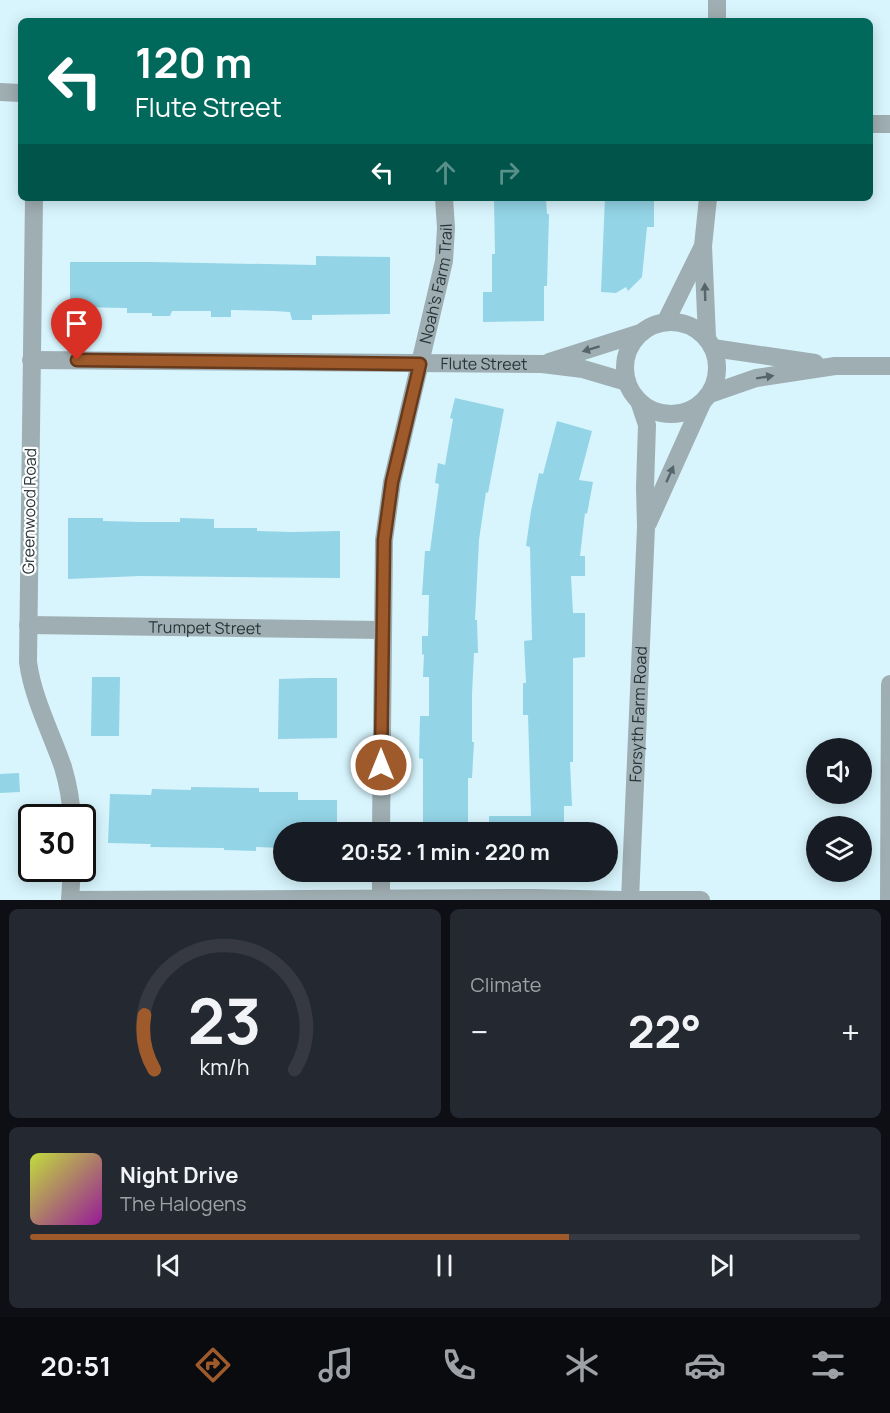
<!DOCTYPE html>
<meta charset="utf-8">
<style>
:root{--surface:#171b24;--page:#242831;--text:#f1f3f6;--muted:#9ea1a6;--line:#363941;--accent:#9e5a2b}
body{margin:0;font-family:Manrope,sans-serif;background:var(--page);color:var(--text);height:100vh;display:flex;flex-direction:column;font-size:22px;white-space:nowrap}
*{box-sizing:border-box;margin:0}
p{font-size:20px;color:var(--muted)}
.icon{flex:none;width:33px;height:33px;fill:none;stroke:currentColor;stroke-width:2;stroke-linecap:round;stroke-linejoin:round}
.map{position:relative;height:900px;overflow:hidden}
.side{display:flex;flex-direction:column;gap:9px;padding:9px;background:#0d0f14;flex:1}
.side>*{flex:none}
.top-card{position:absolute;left:18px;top:18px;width:855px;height:183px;border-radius:9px;box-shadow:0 3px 15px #0003;background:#00695c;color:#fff;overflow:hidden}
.fabs{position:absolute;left:806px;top:738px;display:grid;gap:12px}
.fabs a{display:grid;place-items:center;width:66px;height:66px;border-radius:50%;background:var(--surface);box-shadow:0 3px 15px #0003;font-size:30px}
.speed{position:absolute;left:18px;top:804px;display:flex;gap:12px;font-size:30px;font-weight:700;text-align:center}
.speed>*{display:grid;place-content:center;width:78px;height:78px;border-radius:50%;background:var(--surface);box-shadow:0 3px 15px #0003;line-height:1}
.speed .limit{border:3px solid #111;border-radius:9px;background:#fff;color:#111}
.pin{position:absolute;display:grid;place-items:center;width:51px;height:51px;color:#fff;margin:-62px -26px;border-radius:50% 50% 50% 0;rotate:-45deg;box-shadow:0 0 6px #0007}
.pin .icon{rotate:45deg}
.me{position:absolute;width:66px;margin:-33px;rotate:0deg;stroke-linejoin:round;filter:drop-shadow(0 0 4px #0008)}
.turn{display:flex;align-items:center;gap:21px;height:126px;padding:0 18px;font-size:27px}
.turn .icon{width:78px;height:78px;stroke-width:2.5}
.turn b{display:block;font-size:42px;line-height:51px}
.lanes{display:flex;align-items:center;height:57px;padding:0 18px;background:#0003;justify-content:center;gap:30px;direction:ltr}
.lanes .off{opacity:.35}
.big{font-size:45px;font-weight:700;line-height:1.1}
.side .tile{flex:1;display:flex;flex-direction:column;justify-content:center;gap:9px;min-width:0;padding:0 21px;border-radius:9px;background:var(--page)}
.side .dial{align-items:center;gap:0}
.dial svg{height:156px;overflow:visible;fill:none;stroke:var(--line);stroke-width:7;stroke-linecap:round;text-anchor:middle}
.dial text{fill:var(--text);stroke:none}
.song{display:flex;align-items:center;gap:18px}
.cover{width:72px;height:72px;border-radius:9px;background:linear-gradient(135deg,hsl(70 70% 55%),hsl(300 70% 35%))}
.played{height:6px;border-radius:3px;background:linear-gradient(90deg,var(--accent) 65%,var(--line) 65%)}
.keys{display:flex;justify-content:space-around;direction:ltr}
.heat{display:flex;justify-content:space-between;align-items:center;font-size:33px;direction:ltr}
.side .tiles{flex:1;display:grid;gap:9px;grid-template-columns:1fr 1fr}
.tile:last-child{grid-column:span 2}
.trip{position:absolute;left:273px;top:822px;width:345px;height:60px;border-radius:30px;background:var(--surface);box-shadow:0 3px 15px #0003;font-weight:700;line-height:60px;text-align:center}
.tab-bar{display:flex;height:96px;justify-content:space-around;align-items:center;background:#090b0e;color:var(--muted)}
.tab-bar .icon{width:42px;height:42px}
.tab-bar .current{color:var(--accent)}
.tab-bar b{font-size:27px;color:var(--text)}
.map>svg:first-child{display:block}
.building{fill:#93d4e6}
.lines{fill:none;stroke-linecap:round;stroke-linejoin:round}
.street{stroke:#9faeb2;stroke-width:18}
.oneway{fill:#566569}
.route-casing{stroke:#673a1c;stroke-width:15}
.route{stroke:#9e5a2b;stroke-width:10}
.labels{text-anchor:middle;stroke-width:4.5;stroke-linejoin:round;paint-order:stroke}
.street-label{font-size:16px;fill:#263438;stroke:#fff}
</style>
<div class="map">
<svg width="890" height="900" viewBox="0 0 890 900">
<rect width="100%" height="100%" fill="#d8f5fd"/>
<path class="building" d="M494 198H546L547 214H549L547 286H544V321L483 322V292H492V254H495Z
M605 198H654V227H647L642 277 628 291 626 287 616 293 601 292Z
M316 256 390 257V314L312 315V320H292L290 312 274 311 231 310V317H211V311H172L170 316H152V313H127V308L70 307V262H151L316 265Z
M455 398 504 409 488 493 486 492 479 540 475 620H477L478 653H474L472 694V742H474L472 778H468V832H423V759L419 758 420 716H429V677H423L424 654 422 655V636H428L429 595H422L425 551H430L439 484 435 483 438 463 445 465 453 419 450 418Z
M557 421 592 431 579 480 593 482 587 514 585 513 580 556H585V576H571L573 613H585V657L573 658V762H570L572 806H564V832H489V816H531L528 715H523V683H526L524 641 532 640 530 547 526 546 531 511 539 473 543 474Z
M68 518H103V521L140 522H180V518L214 519V528H257V531L292 532 340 531V578L140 576 68 579Z
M92 677H120L119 736H91Z
M311 678H337V738L278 739 279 679Z
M19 773 20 792 0 793V774Z
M191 787 259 788V792H298V800H337V832H284V848L256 847V851L224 850V848L150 847 151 844 108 843 110 794 151 795 152 789 191 790Z"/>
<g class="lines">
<g class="street">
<path d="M717 21V0"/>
<path d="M0 92 21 93"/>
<path d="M870 124H890"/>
<path d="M34 198 28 662C33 699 51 732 63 767 68 784 71 800 72 818"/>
<path d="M666 321 702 248"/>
<circle cx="671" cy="368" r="46"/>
<path d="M707 337 703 246 708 198"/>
<path d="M713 348 815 363"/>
<path id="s1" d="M31 360 542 364 583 369 627 382"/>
<path d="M549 362 640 333"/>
<path d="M710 394 756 378 835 366H890"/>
<path d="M648 523 702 403"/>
<path id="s2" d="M28 625 381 630"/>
<path id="s3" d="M381 832 384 540 392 482 444 261 446 228 444 198"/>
<path d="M70 900 534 898 623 900"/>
<path d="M70 900 72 868"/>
<path d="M381 900V872"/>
<path id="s4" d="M630 900 646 527 645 487 647 425 639 401"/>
<path d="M637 900H701"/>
<path d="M889 900 890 684"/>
</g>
</g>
<defs><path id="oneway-solid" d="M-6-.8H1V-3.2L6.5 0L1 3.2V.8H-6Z" transform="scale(1.5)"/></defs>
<g class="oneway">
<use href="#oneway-solid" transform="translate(705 292) rotate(-92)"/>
<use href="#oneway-solid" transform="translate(591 349) rotate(163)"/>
<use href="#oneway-solid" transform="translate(765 377) rotate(-9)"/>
<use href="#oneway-solid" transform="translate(670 474) rotate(-66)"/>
</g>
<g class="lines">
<defs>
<path id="route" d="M77 360 420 364 392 482 384 540 381 765"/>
</defs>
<use href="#route" class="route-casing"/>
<use href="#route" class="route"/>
</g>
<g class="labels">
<g class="street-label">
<text dy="6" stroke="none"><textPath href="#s3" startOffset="554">Noah's Farm Trail</textPath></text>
<text dy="6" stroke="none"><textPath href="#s1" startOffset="453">Flute Street</textPath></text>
<text transform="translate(29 511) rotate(-89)" y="6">Greenwood Road</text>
<text dy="6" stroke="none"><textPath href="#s2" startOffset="177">Trumpet Street</textPath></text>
<text dy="6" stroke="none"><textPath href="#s4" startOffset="186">Forsyth Farm Road</textPath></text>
</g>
</g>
</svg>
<div class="fabs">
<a><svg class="icon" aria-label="sound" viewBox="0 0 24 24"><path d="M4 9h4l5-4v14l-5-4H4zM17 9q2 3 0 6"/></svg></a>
<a><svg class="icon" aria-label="layers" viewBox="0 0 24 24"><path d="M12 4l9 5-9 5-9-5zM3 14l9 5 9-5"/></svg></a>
</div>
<div class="speed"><div class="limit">30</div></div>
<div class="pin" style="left:77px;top:360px;background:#d93025"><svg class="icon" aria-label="arrive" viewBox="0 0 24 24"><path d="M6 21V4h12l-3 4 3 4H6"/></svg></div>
<svg class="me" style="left:381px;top:765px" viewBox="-20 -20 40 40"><circle r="17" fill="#9e5a2b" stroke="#fff" stroke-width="3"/><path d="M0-11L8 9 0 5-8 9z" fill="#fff"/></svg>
<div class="trip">20:52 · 1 min · 220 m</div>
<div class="top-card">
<div class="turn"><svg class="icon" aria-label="left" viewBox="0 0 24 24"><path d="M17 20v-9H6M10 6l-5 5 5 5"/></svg><div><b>120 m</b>Flute Street</div></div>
<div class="lanes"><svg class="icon" aria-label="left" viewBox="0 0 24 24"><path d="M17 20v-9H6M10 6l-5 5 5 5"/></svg><svg class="icon off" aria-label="ahead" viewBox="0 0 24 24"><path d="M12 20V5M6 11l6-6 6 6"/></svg><svg class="icon off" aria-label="right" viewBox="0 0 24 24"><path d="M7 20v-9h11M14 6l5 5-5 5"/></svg></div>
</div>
</div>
<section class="side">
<div class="tiles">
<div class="tile dial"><svg viewBox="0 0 100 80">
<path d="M14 69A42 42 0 1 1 86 69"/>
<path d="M14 69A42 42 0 0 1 9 41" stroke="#9e5a2b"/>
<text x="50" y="56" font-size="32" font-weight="700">23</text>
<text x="50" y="72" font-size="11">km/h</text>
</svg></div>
<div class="tile"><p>Climate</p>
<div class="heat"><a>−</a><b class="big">22°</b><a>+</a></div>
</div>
<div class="tile">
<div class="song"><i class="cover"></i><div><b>Night Drive</b><p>The Halogens</p></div></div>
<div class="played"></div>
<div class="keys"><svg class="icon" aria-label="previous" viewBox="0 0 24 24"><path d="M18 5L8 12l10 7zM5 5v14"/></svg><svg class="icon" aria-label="pause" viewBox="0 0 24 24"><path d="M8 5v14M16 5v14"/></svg><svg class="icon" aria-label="next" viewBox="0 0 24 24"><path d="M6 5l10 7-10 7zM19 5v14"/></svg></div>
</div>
</div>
</section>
<nav class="tab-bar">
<b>20:51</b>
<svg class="icon current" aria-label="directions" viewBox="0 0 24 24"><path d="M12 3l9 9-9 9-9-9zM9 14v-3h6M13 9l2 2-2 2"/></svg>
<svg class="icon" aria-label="music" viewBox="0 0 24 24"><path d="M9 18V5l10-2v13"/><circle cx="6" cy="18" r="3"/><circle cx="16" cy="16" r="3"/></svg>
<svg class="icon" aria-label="phone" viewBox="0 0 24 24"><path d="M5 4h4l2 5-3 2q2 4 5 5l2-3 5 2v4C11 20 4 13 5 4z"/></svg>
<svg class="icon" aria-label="climate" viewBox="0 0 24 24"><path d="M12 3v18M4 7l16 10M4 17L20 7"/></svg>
<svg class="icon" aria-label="car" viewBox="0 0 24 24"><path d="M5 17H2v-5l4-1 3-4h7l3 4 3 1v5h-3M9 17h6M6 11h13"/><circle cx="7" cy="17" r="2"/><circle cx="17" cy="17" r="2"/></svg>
<svg class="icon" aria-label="filters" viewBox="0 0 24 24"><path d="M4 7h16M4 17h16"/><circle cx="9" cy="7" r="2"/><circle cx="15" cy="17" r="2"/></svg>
</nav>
